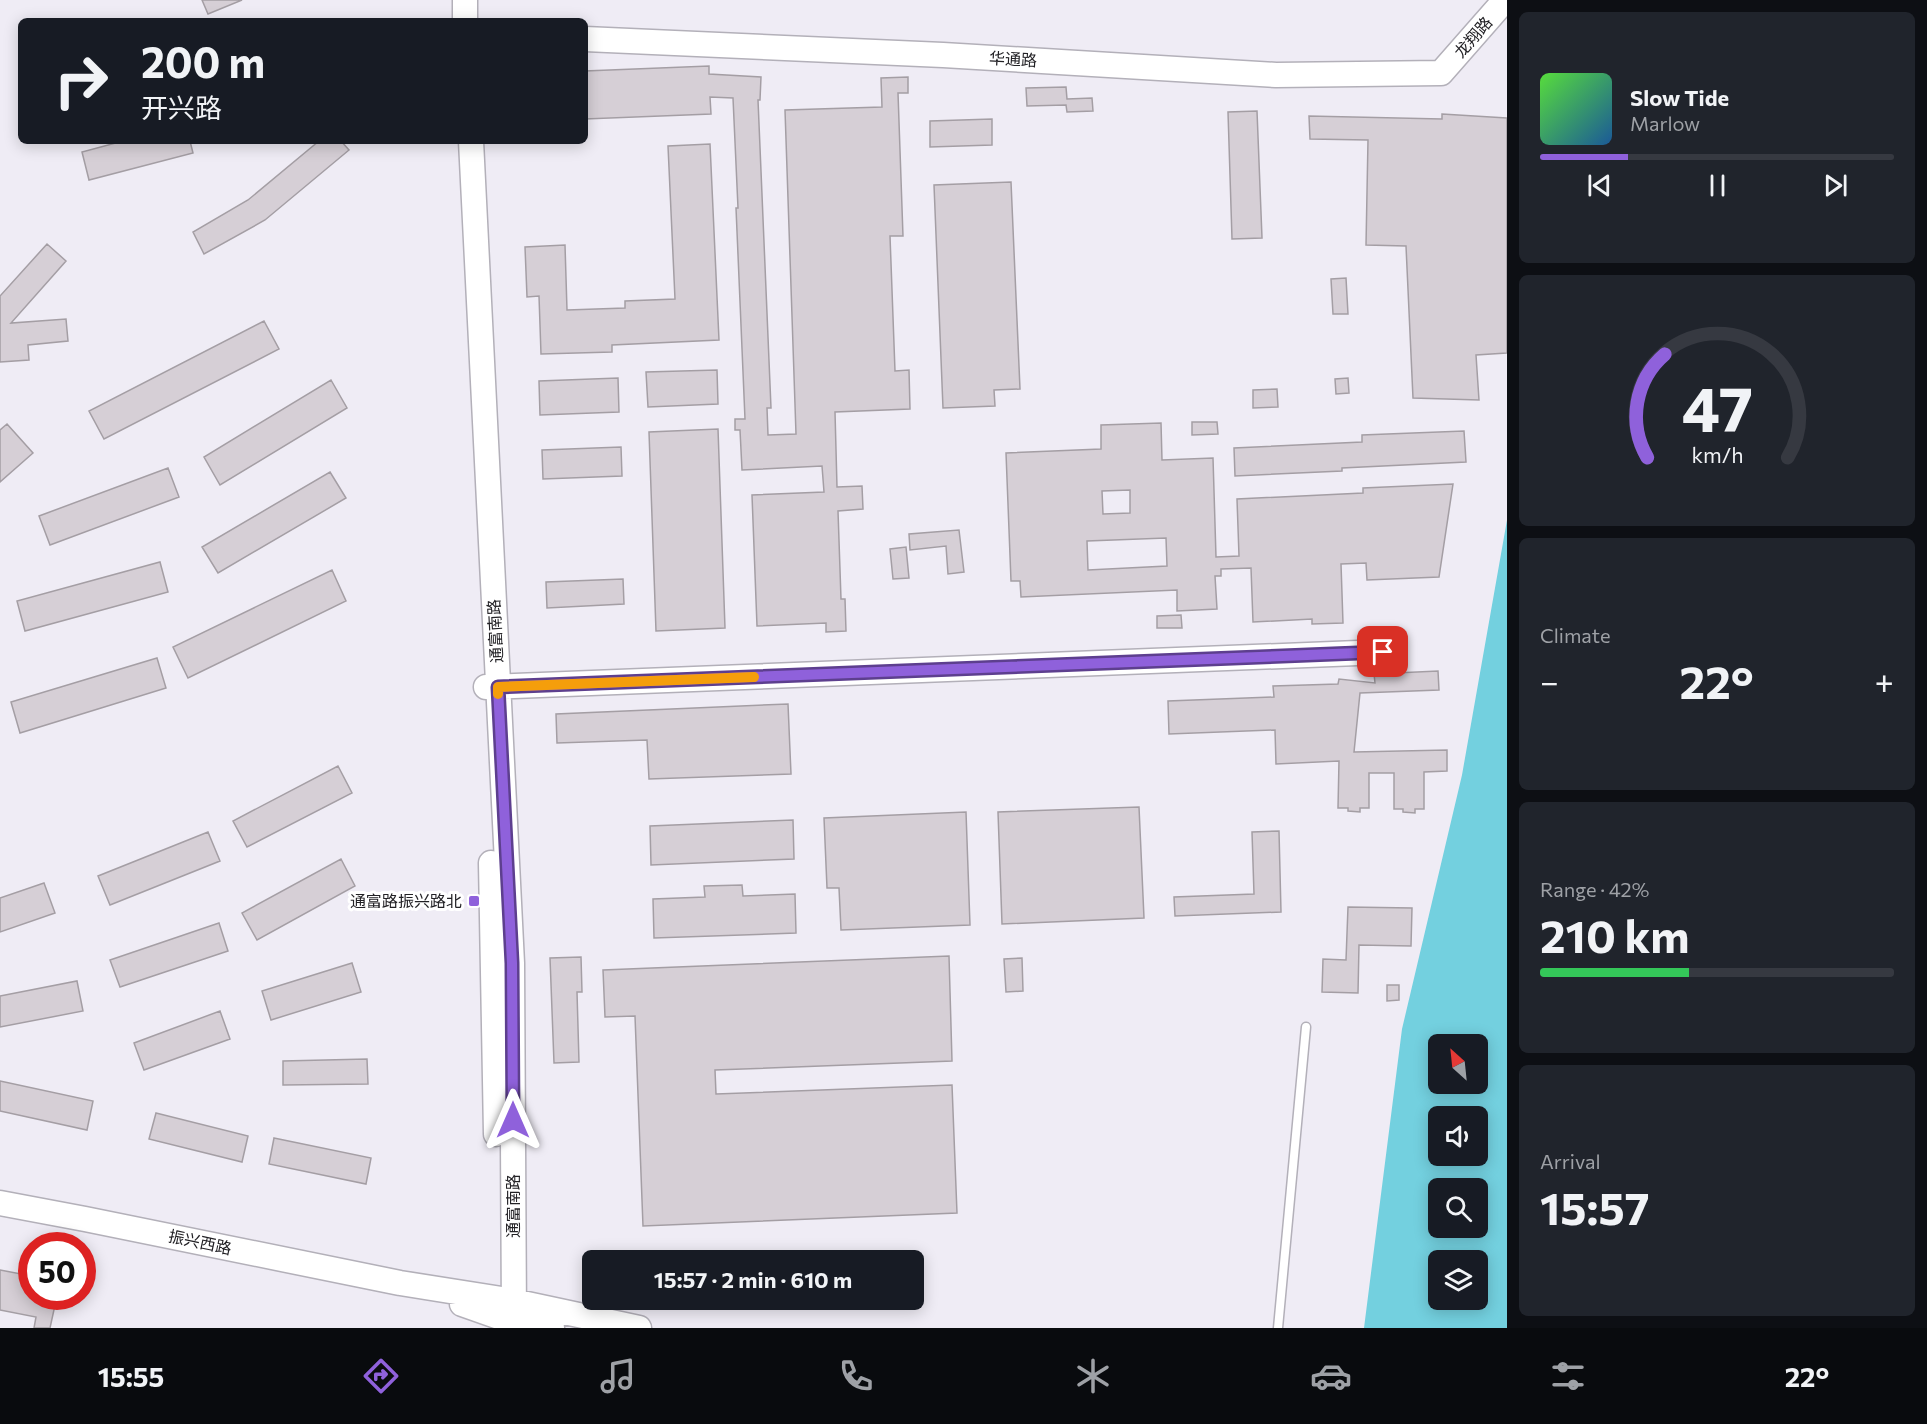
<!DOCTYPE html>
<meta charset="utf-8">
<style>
:root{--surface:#171b24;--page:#20242c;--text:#f1f3f6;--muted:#9ea1a6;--line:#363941;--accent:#8f61db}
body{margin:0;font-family:Commissioner,"Noto Sans SC",sans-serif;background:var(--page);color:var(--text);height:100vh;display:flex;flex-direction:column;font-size:22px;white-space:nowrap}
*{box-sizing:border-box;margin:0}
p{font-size:20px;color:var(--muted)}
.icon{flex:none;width:33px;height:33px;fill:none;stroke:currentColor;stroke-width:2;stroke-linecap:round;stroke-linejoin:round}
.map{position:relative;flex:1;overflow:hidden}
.sheet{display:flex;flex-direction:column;gap:12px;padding:12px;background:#0d0f14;width:420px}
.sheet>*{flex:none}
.top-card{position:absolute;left:18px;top:18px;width:570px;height:126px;border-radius:9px;box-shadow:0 3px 15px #0003;background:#171b24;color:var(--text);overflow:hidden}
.needle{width:39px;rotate:333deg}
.buttons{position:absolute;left:1428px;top:1034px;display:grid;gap:12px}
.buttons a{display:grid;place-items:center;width:60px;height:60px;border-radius:9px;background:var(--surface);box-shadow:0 3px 15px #0003;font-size:30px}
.speed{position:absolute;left:18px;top:1232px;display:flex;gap:12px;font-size:30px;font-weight:700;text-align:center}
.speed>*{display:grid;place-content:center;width:78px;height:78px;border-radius:50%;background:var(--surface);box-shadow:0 3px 15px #0003;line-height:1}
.speed .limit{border:9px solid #d22;background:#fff;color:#111}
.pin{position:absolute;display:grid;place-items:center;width:51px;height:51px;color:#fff;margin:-26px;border-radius:12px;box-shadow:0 3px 9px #0006}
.me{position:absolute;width:66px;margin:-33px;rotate:0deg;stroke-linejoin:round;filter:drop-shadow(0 0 4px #0008)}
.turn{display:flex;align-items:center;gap:21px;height:126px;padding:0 24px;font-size:27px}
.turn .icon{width:78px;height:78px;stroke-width:2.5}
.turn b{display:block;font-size:42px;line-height:51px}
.big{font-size:45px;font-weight:700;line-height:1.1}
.sheet .widget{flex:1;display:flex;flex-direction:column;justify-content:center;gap:9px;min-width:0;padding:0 21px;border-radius:9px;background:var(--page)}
.sheet .dial{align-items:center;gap:0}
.dial svg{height:156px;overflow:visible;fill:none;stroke:var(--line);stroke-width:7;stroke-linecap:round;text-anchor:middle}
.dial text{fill:var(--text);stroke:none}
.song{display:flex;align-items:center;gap:18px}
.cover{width:72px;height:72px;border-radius:9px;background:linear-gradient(135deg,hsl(110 70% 55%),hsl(210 70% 35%))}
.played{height:6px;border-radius:3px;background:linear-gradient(90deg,var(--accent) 25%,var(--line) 25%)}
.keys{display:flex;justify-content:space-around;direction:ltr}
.heat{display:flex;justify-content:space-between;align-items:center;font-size:33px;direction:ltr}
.charge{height:9px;border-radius:4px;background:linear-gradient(90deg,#34c759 42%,var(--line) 0)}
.trip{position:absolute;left:582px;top:1250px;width:342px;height:60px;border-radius:9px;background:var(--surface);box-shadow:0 3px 15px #0003;font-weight:700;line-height:60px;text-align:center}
.tab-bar{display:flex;height:96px;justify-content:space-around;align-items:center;background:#090b0e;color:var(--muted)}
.tab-bar .icon{width:42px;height:42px}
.tab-bar .current{color:var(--accent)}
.tab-bar b{font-size:27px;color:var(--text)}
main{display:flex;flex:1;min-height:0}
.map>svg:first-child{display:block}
.water{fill:#73d0df;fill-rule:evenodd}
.building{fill:#d6cfd6;stroke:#a49ea4;stroke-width:1.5;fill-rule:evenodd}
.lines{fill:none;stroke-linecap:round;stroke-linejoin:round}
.lane-casing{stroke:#b3b0b9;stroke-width:11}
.secondary-casing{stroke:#b3b0b9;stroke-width:27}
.lane{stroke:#fff;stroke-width:8}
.secondary{stroke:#fff;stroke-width:24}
.route-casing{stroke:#5d3f8e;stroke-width:15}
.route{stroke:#8f61db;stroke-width:10}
.slow{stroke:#f59e0b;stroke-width:10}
.poi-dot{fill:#8f61db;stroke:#fff;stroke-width:2}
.labels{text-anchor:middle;stroke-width:6;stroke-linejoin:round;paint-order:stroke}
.street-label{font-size:16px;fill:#222125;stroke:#fff}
.poi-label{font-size:16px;fill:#222125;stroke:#fff;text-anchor:end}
</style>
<main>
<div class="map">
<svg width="1507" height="1328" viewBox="0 0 1507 1328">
<rect width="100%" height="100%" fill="#efecf5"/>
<path class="water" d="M1507 520V1328H1364L1402 1029 1462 775ZM1438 1044H1478V1083H1438ZM1438 1116H1478V1155H1438ZM1438 1188H1478V1227H1438ZM1438 1260H1478V1299H1438Z"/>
<path class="building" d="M202 0H242L208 14Z
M709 66V74L761 77 760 100H758L771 408H767L768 435 796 434 785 110 882 107 881 78 908 77V93H898L903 236H890L895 371 909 370 910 409 835 412 837 487 862 486 863 509 838 511 841 599H845L846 631 826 632V623L757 626 752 495 824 492 822 466 742 470 740 430H735V419H745L736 208H738L733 98 710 97 711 114 585 119V71Z
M1066 87 1067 99 1092 98 1093 111 1067 112 1066 105 1027 106 1026 88Z
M1257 111 1262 238 1232 239 1228 112Z
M1442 114 1507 118V353L1476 355 1479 400 1413 398 1406 246 1366 245 1368 140 1310 139 1309 116 1442 119Z
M992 119V145L930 147V121Z
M123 141H190L193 153 89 180 82 152Z
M319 141H341L349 150 265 220 204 254 193 232 248 200Z
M710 144 719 340 612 345V352L541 354 539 296 527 297 525 247 565 245 567 310 625 308V301L675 299 668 146Z
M1011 182 1020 389 994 390 995 406 943 408 934 185Z
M47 244 66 261 11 323 66 319 68 341 28 345 29 360 0 362V296Z
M1346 278 1348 314H1333L1331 279Z
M264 321 279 349 104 439 89 411Z
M717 370 718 404 648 407 646 372Z
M618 378 619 412 540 415 539 381Z
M1348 378 1349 393 1336 394 1335 379Z
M331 380 347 408 220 485 204 457Z
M1277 389 1278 407 1253 408V390Z
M1192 422H1217L1218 434 1192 435Z
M1161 423 1162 460 1213 458 1216 557 1239 556 1237 499 1363 493V488L1453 484 1439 577 1367 580 1366 563 1341 564 1343 623 1312 624V619L1253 622 1251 568 1221 569V576H1215L1217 609 1177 611V590L1021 597 1020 581H1011L1006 453 1101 449V425ZM1130 490V513L1103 514 1102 491ZM1166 538 1167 566 1088 570 1087 541Z
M7 424 33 453 0 482V430Z
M718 429 725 628 656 631 649 432Z
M1464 431 1466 462 1342 468V471L1235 476 1234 448 1362 442V435Z
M621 447 622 476 543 479 542 450Z
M168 468 179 497 50 545 39 516Z
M330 472 346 498 218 573 202 547Z
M959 530 964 572 948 574 946 546 910 550 909 534Z
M906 547 909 578 893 579 890 549Z
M160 562 168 592 25 631 17 601Z
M332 570 346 601 188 678 173 647Z
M623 579 624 604 547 608 546 582Z
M1181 615 1182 628H1157V616Z
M157 658 166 688 20 733 11 702Z
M1438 671 1439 690 1360 693 1354 752 1447 750V771L1424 772V809H1415V813L1403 812V809H1394V773H1369V808H1360V812L1348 811V808H1338L1339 761 1276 764 1275 730 1169 734 1168 701 1274 697 1273 686 1338 684 1339 679 1375 683 1374 674Z
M788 704 791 774 649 779 647 740 557 743 556 714Z
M338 766 352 793 247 847 233 821Z
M1139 807 1144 918 1002 924 998 812Z
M966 812 970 925 841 930 839 888H827L824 818Z
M793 820 794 859 651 865 650 826Z
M1279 831 1281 912 1175 916 1174 897 1254 894 1252 832Z
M208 832 220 861 110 905 98 876Z
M341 859 355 886 257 940 242 913Z
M44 883 55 913 0 932V898Z
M742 885 743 896 795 894 796 933 654 938 653 899 705 897 704 886Z
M1348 907 1412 908 1411 946 1359 945 1358 993 1322 992 1323 959 1346 960Z
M219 923 228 951 120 987 110 960Z
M949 956 952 1061 715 1070 716 1094 952 1085 957 1213 643 1226 635 1016 605 1017 603 970Z
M581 957 582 992H577L579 1062 554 1063 550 958Z
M1022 958 1023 991 1006 992 1004 959Z
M352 963 361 992 271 1020 262 991Z
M77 981 83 1011 0 1027V996Z
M1387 985H1399V1000L1387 1001Z
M220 1011 230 1039 144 1070 134 1043Z
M367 1059 368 1084 283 1085V1061Z
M0 1081 93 1101 87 1130 0 1111Z
M156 1113 248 1136 242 1162 149 1139Z
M274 1138 371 1158 366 1184 269 1164Z
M0 1270 32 1276V1296H57L50 1328H34L36 1317 0 1310Z"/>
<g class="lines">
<defs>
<path id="lane" d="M1278 1328 1306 1027"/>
<path id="secondary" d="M465 0V21
M585 39 943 55 1276 75 1441 73 1505 0
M471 141 512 963 514 1320 512 1328
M486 687 1383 652
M491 863 496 1134
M0 1203 85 1219 400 1283 513 1301 639 1328
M462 1304 499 1317 552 1328"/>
</defs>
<use href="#lane" class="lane-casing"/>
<use href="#secondary" class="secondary-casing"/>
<use href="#lane" class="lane"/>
<use href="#secondary" class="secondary"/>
</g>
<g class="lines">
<defs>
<path id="route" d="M513 1120 512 963 498 687 1383 652"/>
</defs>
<use href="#route" class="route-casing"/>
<use href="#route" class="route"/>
<path class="slow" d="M498 694V687L754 677"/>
</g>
<rect class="poi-dot" x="468" y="895" width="12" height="12" rx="3"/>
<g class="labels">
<g class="street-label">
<text transform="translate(1473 37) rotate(-49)" y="6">龙翔路</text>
<text transform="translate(1013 59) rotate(3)" y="6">华通路</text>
<text transform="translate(495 631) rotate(-93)" y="6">通富南路</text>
<text transform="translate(513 1206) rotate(-90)" y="6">通富南路</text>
<text transform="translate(200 1242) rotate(12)" y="6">振兴西路</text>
</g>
<g class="poi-label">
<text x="462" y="907">通富路振兴路北</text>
</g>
</g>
</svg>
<div class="buttons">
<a><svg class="needle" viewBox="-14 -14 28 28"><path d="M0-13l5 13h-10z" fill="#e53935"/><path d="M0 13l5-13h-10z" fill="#9ea1a6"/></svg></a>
<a><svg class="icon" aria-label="sound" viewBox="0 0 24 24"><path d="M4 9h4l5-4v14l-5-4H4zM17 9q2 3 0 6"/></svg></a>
<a><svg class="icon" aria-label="search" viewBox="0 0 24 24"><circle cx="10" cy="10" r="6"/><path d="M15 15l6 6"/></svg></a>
<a><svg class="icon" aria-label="layers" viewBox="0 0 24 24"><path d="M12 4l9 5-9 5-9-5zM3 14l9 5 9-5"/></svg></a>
</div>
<div class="speed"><div class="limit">50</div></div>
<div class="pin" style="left:1383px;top:652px;background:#d93025"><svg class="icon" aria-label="arrive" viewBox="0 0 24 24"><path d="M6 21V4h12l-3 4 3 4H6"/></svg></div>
<svg class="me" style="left:513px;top:1120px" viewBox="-20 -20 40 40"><path d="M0-17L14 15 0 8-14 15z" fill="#8f61db" stroke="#fff" stroke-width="4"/></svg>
<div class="trip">15:57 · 2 min · 610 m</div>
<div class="top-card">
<div class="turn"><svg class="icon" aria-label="right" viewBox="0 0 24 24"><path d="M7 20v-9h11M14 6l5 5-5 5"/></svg><div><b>200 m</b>开兴路</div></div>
</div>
</div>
<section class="sheet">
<div class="widget">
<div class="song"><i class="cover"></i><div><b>Slow Tide</b><p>Marlow</p></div></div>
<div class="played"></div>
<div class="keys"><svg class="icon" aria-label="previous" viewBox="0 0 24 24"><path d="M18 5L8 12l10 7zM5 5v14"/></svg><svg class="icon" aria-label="pause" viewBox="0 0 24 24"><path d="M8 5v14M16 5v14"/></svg><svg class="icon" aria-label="next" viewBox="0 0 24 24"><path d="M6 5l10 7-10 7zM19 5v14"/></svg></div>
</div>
<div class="widget dial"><svg viewBox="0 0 100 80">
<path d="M14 69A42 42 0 1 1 86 69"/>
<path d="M14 69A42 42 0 0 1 23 16" stroke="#8f61db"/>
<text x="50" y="56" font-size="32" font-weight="700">47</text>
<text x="50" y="72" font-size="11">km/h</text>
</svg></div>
<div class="widget"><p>Climate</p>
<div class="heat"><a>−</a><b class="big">22°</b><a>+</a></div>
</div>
<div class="widget"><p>Range · 42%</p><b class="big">210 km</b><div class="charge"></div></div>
<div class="widget"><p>Arrival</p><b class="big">15:57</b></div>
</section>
</main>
<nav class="tab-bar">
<b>15:55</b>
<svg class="icon current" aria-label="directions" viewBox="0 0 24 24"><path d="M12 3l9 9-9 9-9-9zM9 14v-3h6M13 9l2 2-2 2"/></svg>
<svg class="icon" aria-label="music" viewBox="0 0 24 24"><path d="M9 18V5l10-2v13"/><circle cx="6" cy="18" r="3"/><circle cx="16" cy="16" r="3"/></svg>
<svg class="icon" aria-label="phone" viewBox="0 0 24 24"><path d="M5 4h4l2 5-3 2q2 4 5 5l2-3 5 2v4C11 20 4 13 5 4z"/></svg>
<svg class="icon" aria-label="climate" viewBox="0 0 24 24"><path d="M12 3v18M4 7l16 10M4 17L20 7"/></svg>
<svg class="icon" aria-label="car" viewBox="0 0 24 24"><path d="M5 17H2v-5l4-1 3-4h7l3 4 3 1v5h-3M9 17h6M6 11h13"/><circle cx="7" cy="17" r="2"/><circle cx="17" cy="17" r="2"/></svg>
<svg class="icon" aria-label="filters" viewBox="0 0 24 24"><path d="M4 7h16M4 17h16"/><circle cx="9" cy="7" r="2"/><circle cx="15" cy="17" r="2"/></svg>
<b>22°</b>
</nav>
